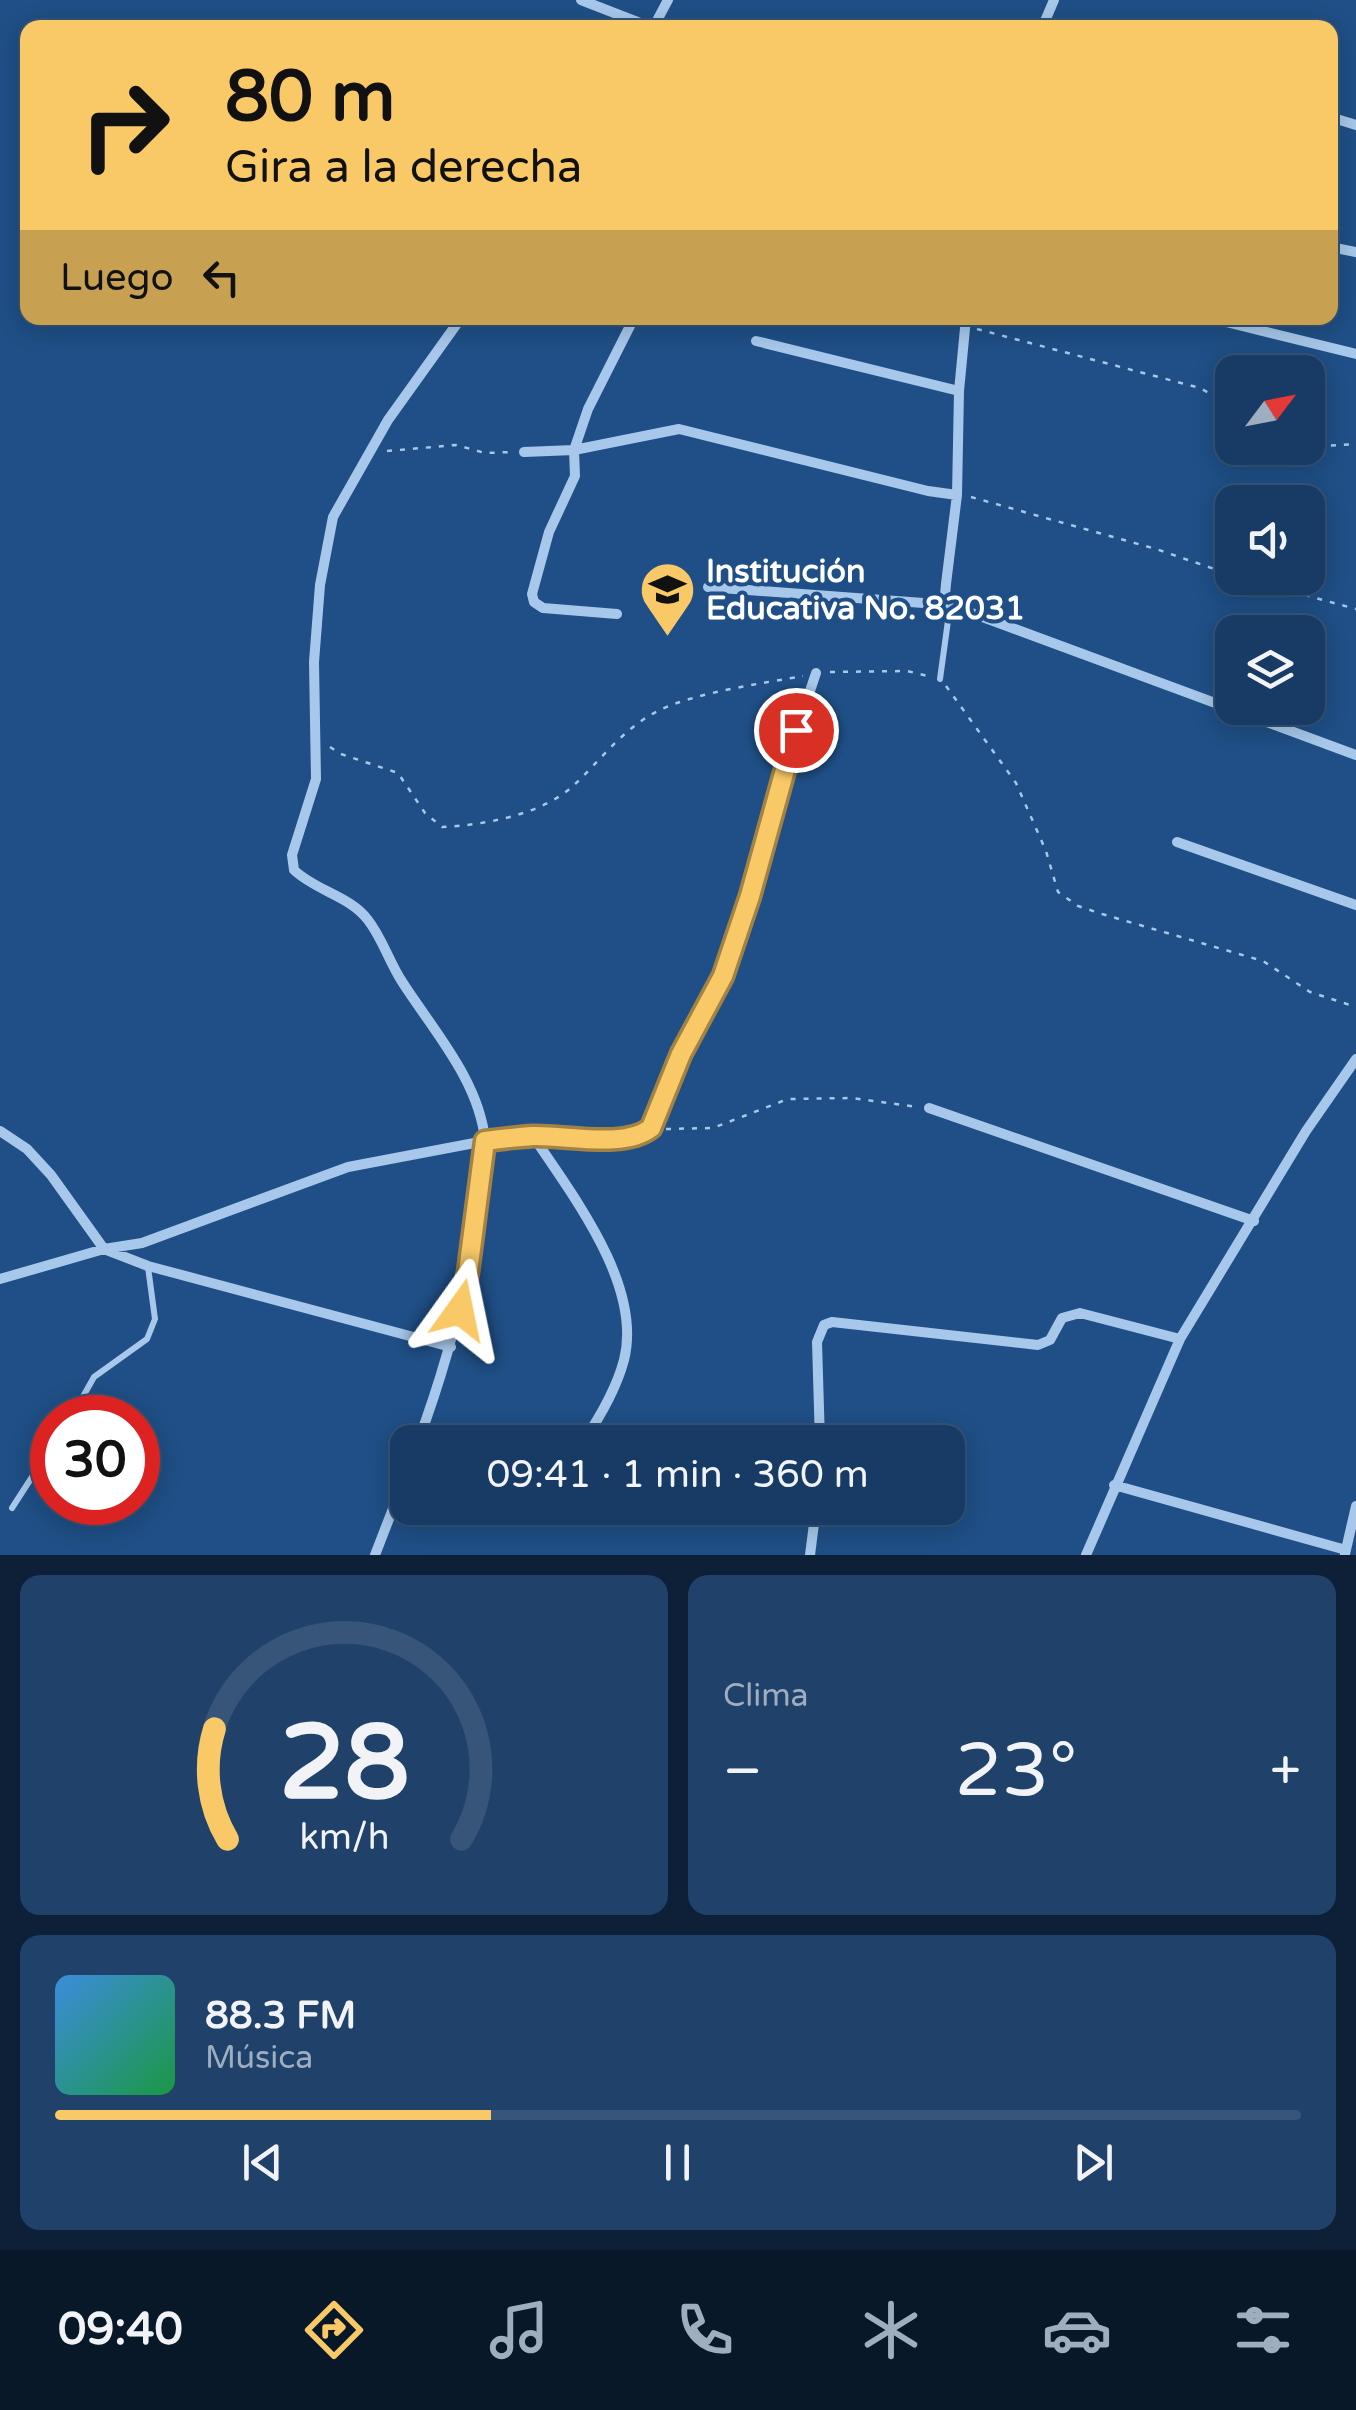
<!DOCTYPE html>
<html lang="es">
<meta charset="utf-8">
<style>
:root{--surface:#173b64;--page:#20426a;--text:#f1f3f6;--muted:#9eadbf;--line:#365578;--accent:#f9c967}
body{margin:0;font-family:"Varela Round",sans-serif;background:var(--page);color:var(--text);height:100vh;display:flex;flex-direction:column;font-size:38px;white-space:nowrap}
*{box-sizing:border-box;margin:0}
p{font-size:32px;color:var(--muted)}
.icon{flex:none;width:55px;height:55px;fill:none;stroke:currentColor;stroke-width:2;stroke-linecap:round;stroke-linejoin:round}
.map{position:relative;height:1555px;overflow:hidden}
.panel{display:flex;flex-direction:column;gap:20px;padding:20px;background:#0d2037;flex:1}
.panel>*{flex:none}
.top-card{position:absolute;left:20px;top:20px;width:1318px;height:305px;border-radius:20px;box-shadow:0 5px 25px #0003,0 0 0 2px var(--line);background:#f9c967;color:#111;overflow:hidden}
.needle{width:65px;rotate:58deg}
.controls{position:absolute;left:1215px;top:355px;display:grid;gap:20px}
.controls a{display:grid;place-items:center;width:110px;height:110px;border-radius:20px;background:var(--surface);box-shadow:0 5px 25px #0003,0 0 0 2px var(--line);font-size:50px}
.speed{position:absolute;left:30px;top:1395px;display:flex;gap:20px;font-size:50px;font-weight:700;text-align:center}
.speed>*{display:grid;place-content:center;width:130px;height:130px;border-radius:50%;background:var(--surface);box-shadow:0 5px 25px #0003,0 0 0 2px var(--line);line-height:1}
.speed .limit{border:15px solid #d22;background:#fff;color:#111}
.pin{position:absolute;display:grid;place-items:center;width:85px;height:85px;color:#fff;margin:-42px;border:5px solid #fff;border-radius:50%;box-shadow:0 2px 10px #0007}
.me{position:absolute;width:110px;margin:-55px;rotate:12deg;stroke-linejoin:round;filter:drop-shadow(0 0 8px #0008)}
.turn{display:flex;align-items:center;gap:35px;height:210px;padding:0 40px;font-size:45px}
.turn .icon{width:130px;height:130px;stroke-width:2.5}
.turn b{display:block;font-size:70px;line-height:85px}
.then{display:flex;align-items:center;height:95px;padding:0 40px;background:#0003;gap:20px;font-size:38px}
.big{font-size:75px;font-weight:600;line-height:1.1}
.panel .card{flex:1;display:flex;flex-direction:column;justify-content:center;gap:15px;min-width:0;padding:0 35px;border-radius:20px;background:var(--page)}
.panel .dial{align-items:center;gap:0}
.dial svg{height:260px;overflow:visible;fill:none;stroke:var(--line);stroke-width:7;stroke-linecap:round;text-anchor:middle}
.dial text{fill:var(--text);stroke:none}
.song{display:flex;align-items:center;gap:30px}
.cover{width:120px;height:120px;border-radius:15px;background:linear-gradient(135deg,hsl(210 70% 55%),hsl(140 70% 35%))}
.played{height:10px;border-radius:5px;background:linear-gradient(90deg,var(--accent) 35%,var(--line) 35%)}
.keys{display:flex;justify-content:space-around;direction:ltr}
.heat{display:flex;justify-content:space-between;align-items:center;font-size:55px;direction:ltr}
.panel .tiles{flex:1;display:grid;gap:20px;grid-template-columns:1fr 1fr}
.card:last-child{grid-column:span 2}
.trip{position:absolute;left:390px;top:1425px;width:575px;height:100px;border-radius:20px;background:var(--surface);box-shadow:0 5px 25px #0003,0 0 0 2px var(--line);font-weight:600;line-height:100px;text-align:center}
.menu{display:flex;height:160px;justify-content:space-around;align-items:center;background:#091828;color:var(--muted)}
.menu .icon{width:70px;height:70px}
.menu .on{color:var(--accent)}
.menu b{font-size:45px;color:var(--text)}
.map>svg:first-child{display:block}
.lines{fill:none;stroke-linecap:round;stroke-linejoin:round}
.path{stroke:#a7c8ea;stroke-width:2.5;stroke-dasharray:5 8;stroke-linecap:butt}
.lane{stroke:#a7c8ea;stroke-width:6}
.street{stroke:#a7c8ea;stroke-width:10}
.route-casing{stroke:#a28343;stroke-width:25}
.route{stroke:#f9c967;stroke-width:18}
.labels{text-anchor:middle;stroke-width:8;stroke-linejoin:round;paint-order:stroke}
.poi-label{font-size:32px;font-weight:bold;fill:#fff;stroke:#1f4f86;text-anchor:start}
</style>
<div class="map">
<svg width="1356" height="1555" viewBox="0 0 1356 1555">
<rect width="100%" height="100%" fill="#1f4f86"/>
<g class="lines">
<path class="path" d="M977 329 1200 388 1232 406
M1292 448 1356 444
M387 451 456 445 485 453 513 452
M971 497 1156 549 1232 575
M1242 578 1356 609
M830 672 907 671 932 677
M946 686 1016 783 1046 851 1058 892 1078 906 1102 914 1263 961 1310 992 1356 1007
M330 747 341 754 398 773 425 813 442 827C484 825 541 815 573 786 601 760 624 727 660 710 694 693 764 683 803 676
M666 1129 713 1128 788 1099 852 1098 918 1107"/>
<path class="lane" d="M940 679 950 606
M71 1418 94 1377 147 1339 155 1319 148 1267
M12 1508 52 1446"/>
<path class="street" d="M581 0 653 28
M653 28 668 0
M1042 28 1054 0
M1330 117 1356 125
M1330 247 1356 252
M1210 318 1356 354
M756 341 959 391
M524 452 574 450 679 429 928 491 957 495
M708 587 950 605 1356 755
M950 605 945 595 946 584 957 495 959 391 966 318
M617 614 543 608 534 602 532 594 549 532 575 476 574 450 588 409 634 318
M1177 842 1356 905
M929 1108 1254 1221
M0 1131 27 1149 51 1175 104 1249 148 1266 451 1347
M533 1136C572 1195 643 1285 624 1360 616 1390 600 1417 583 1442
M0 1279 104 1249 142 1243 348 1167 485 1141 533 1136 624 1139 640 1136 651 1128 681 1054 723 976 743 920 788 757 816 673
M418 1442C448 1361 470 1280 479 1193 481 1176 487 1157 485 1140 479 1080 432 1029 401 980 389 961 382 938 368 920 350 896 316 891 294 870L292 855 316 779 314 662 320 585 333 517 388 420 461 318
M820 1442 817 1342 824 1325 832 1322 1038 1345 1050 1340 1062 1318 1080 1313 1180 1339
M1114 1485 1346 1550
M1345 1554 1356 1506
M375 1555 408 1470
M810 1555 816 1508
M1086 1555 1180 1339 1306 1131 1356 1059"/>
</g>
<g class="lines">
<defs>
<path id="route" d="M460 1310 468 1272 485 1141C501 1139 517 1137 533 1136 567 1135 624 1149 651 1128L681 1054 723 976 750 896 796 730"/>
</defs>
<use href="#route" class="route-casing"/>
<use href="#route" class="route"/>
</g>
<defs>
<symbol id="school-pin" viewBox="-11 -11 22 30"><path d="M0 17L-7.5 6A9.5 9.5 0 1 1 7.5 6Z" fill="#f9c967" stroke="#1f4f86"/><path d="M0-5L7-2L0 1L-7-2ZM-4 1L0 2.5L4 1V4Q0 6-4 4Z" fill="#111"/></symbol>
</defs>
<g fill-rule="evenodd">
<use href="#school-pin" x="636" y="558" width="63" height="86"/>
</g>
<g class="labels">
<g class="poi-label">
<text x="706" y="582">Institución<tspan x="706" dy="37">Educativa No. 82031</tspan></text>
</g>
</g>
</svg>
<div class="controls">
<a><svg class="needle" viewBox="-14 -14 28 28"><path d="M0-13l5 13h-10z" fill="#e53935"/><path d="M0 13l5-13h-10z" fill="#9eadbf"/></svg></a>
<a><svg class="icon" aria-label="sound" viewBox="0 0 24 24"><path d="M4 9h4l5-4v14l-5-4H4zM17 9q2 3 0 6"/></svg></a>
<a><svg class="icon" aria-label="layers" viewBox="0 0 24 24"><path d="M12 4l9 5-9 5-9-5zM3 14l9 5 9-5"/></svg></a>
</div>
<div class="speed"><div class="limit">30</div></div>
<div class="pin" style="left:796px;top:730px;background:#d93025"><svg class="icon" aria-label="arrive" viewBox="0 0 24 24"><path d="M6 21V4h12l-3 4 3 4H6"/></svg></div>
<svg class="me" style="left:460px;top:1310px" viewBox="-20 -20 40 40"><path d="M0-17L14 15 0 8-14 15z" fill="#f9c967" stroke="#fff" stroke-width="4"/></svg>
<div class="trip">09:41 · 1 min · 360 m</div>
<div class="top-card">
<div class="turn"><svg class="icon" aria-label="right" viewBox="0 0 24 24"><path d="M7 20v-9h11M14 6l5 5-5 5"/></svg><div><b>80 m</b>Gira a la derecha</div></div>
<div class="then">Luego<svg class="icon" aria-label="left" viewBox="0 0 24 24"><path d="M17 20v-9H6M10 6l-5 5 5 5"/></svg></div>
</div>
</div>
<section class="panel">
<div class="tiles">
<div class="card dial"><svg viewBox="0 0 100 80">
<path d="M14 69A42 42 0 1 1 86 69"/>
<path d="M14 69A42 42 0 0 1 10 35" stroke="#f9c967"/>
<text x="50" y="56" font-size="32" font-weight="700">28</text>
<text x="50" y="72" font-size="11">km/h</text>
</svg></div>
<div class="card"><p>Clima</p>
<div class="heat"><a>−</a><b class="big">23°</b><a>+</a></div>
</div>
<div class="card">
<div class="song"><i class="cover"></i><div><b>88.3 FM</b><p>Música</p></div></div>
<div class="played"></div>
<div class="keys"><svg class="icon" aria-label="previous" viewBox="0 0 24 24"><path d="M18 5L8 12l10 7zM5 5v14"/></svg><svg class="icon" aria-label="pause" viewBox="0 0 24 24"><path d="M8 5v14M16 5v14"/></svg><svg class="icon" aria-label="next" viewBox="0 0 24 24"><path d="M6 5l10 7-10 7zM19 5v14"/></svg></div>
</div>
</div>
</section>
<nav class="menu">
<b>09:40</b>
<svg class="icon on" aria-label="directions" viewBox="0 0 24 24"><path d="M12 3l9 9-9 9-9-9zM9 14v-3h6M13 9l2 2-2 2"/></svg>
<svg class="icon" aria-label="music" viewBox="0 0 24 24"><path d="M9 18V5l10-2v13"/><circle cx="6" cy="18" r="3"/><circle cx="16" cy="16" r="3"/></svg>
<svg class="icon" aria-label="phone" viewBox="0 0 24 24"><path d="M5 4h4l2 5-3 2q2 4 5 5l2-3 5 2v4C11 20 4 13 5 4z"/></svg>
<svg class="icon" aria-label="climate" viewBox="0 0 24 24"><path d="M12 3v18M4 7l16 10M4 17L20 7"/></svg>
<svg class="icon" aria-label="car" viewBox="0 0 24 24"><path d="M5 17H2v-5l4-1 3-4h7l3 4 3 1v5h-3M9 17h6M6 11h13"/><circle cx="7" cy="17" r="2"/><circle cx="17" cy="17" r="2"/></svg>
<svg class="icon" aria-label="filters" viewBox="0 0 24 24"><path d="M4 7h16M4 17h16"/><circle cx="9" cy="7" r="2"/><circle cx="15" cy="17" r="2"/></svg>
</nav>
